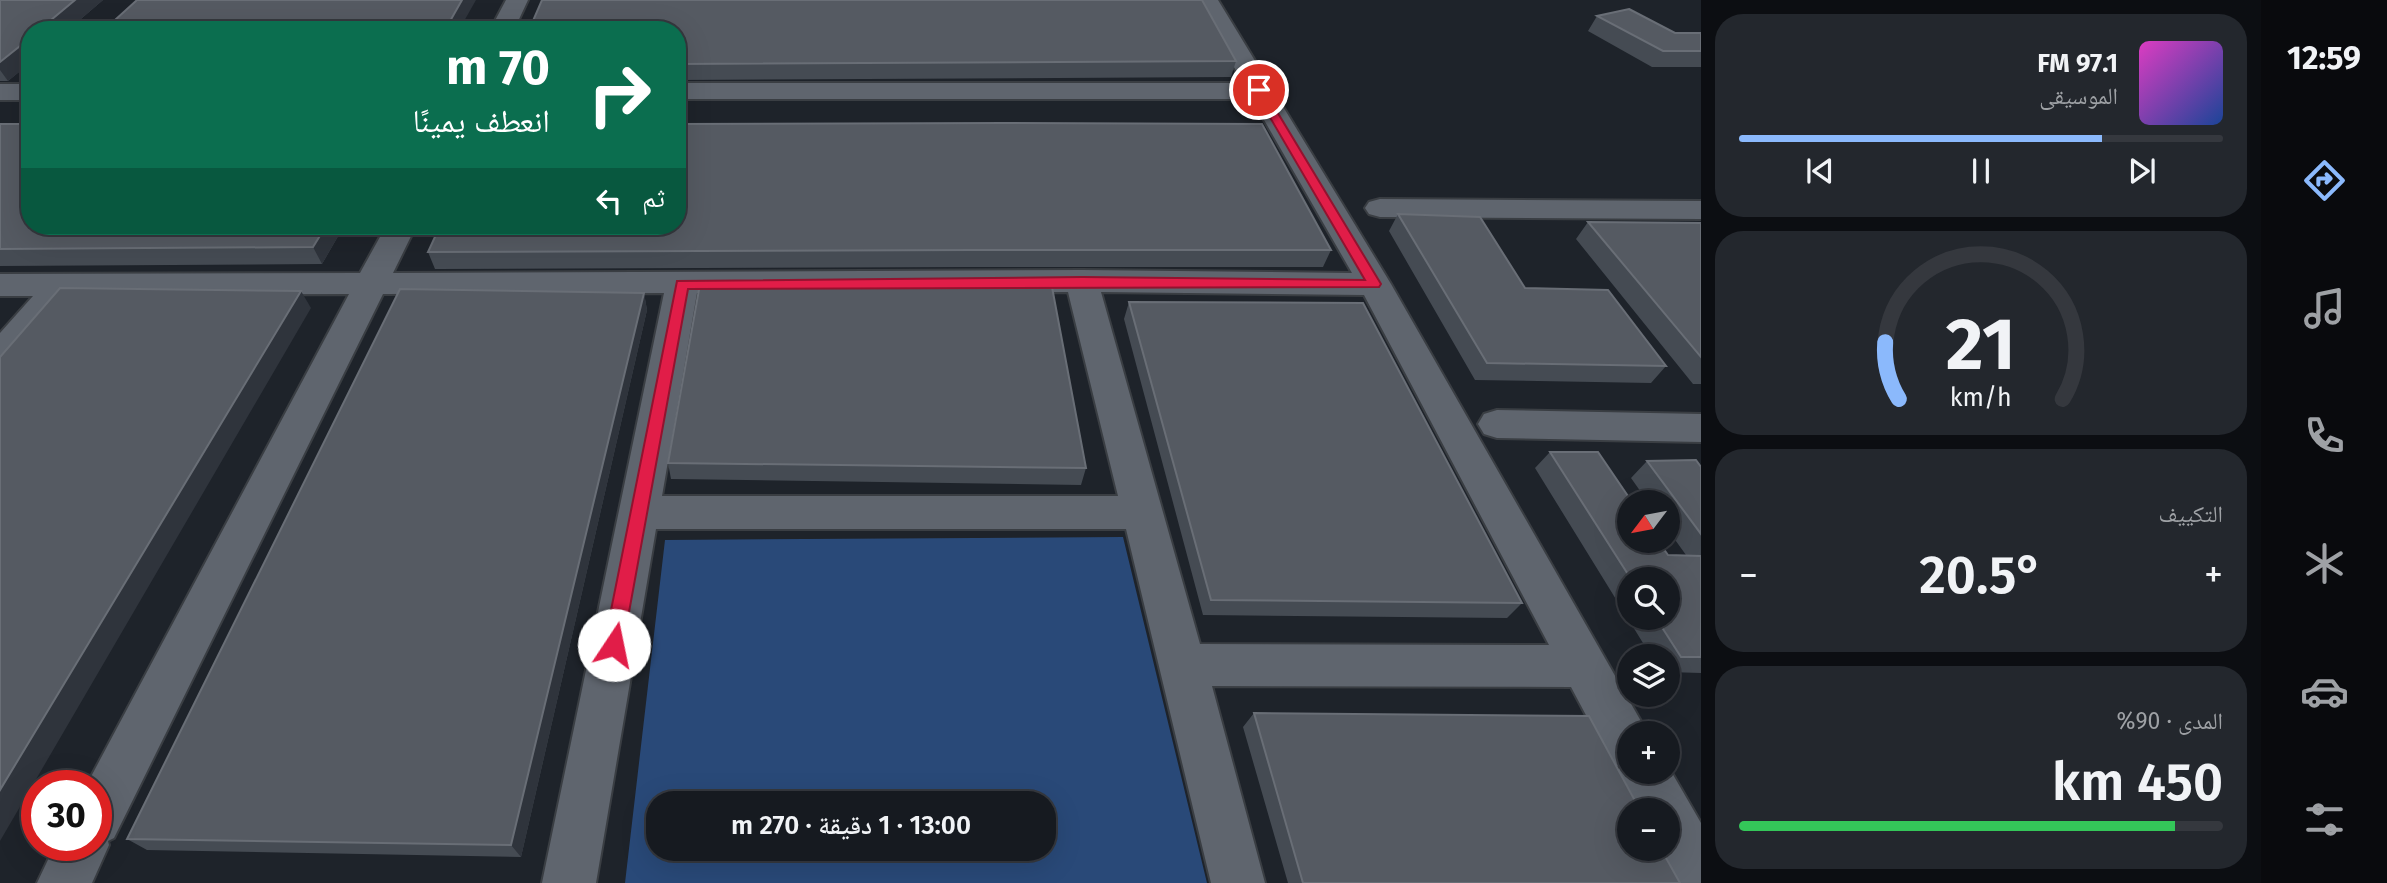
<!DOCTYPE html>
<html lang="ar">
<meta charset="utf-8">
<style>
:root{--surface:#161a20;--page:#23272d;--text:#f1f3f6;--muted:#9ea1a5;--line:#35383e;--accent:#8bb9fc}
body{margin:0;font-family:"Fira Sans","Noto Naskh Arabic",sans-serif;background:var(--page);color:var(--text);direction:rtl;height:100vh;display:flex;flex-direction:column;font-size:26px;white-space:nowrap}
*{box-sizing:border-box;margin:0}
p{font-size:23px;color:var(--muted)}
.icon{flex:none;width:38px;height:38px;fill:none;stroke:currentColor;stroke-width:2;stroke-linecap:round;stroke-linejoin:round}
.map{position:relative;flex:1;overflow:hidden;direction:ltr}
.sheet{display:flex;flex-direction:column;gap:14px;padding:14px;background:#0c0e12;width:560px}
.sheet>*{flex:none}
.banner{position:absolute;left:21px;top:21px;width:665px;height:214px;border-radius:28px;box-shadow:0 7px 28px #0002,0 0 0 2px var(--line);direction:rtl;background:#0b6e4f;color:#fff;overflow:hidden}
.needle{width:46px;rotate:238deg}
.fabs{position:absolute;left:1617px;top:490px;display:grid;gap:14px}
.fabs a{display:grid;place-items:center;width:63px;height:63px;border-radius:50%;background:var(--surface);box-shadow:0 7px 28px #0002,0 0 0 2px var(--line);font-size:35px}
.speed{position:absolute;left:21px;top:770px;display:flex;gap:14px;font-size:35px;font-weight:700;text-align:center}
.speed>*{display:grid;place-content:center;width:91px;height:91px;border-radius:50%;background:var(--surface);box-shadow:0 7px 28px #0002,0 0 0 2px var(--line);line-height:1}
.speed .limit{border:10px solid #d22;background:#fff;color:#111}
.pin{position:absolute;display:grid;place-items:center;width:60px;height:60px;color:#fff;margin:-30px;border:4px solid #fff;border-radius:50%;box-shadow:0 2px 7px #0007}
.me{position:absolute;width:77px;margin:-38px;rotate:11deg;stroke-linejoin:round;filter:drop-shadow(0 0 5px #0008)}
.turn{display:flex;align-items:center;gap:24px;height:147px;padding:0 21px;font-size:32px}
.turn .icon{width:91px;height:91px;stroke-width:2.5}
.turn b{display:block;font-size:49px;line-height:60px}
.then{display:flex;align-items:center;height:66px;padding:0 21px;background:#0003;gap:14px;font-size:26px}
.big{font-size:52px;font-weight:600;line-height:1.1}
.sheet .card{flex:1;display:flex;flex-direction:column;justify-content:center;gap:10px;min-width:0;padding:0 24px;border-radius:28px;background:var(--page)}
.sheet .dial{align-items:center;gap:0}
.dial svg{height:182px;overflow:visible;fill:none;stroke:var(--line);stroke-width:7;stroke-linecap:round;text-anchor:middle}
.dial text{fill:var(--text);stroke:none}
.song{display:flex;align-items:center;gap:21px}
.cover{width:84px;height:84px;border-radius:10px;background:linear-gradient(135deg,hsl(310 70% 55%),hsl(220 70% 35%))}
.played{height:7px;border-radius:4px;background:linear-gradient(90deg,var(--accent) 75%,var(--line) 75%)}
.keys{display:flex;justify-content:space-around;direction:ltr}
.heat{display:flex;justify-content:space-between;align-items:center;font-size:38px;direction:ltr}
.charge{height:10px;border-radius:5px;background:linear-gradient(90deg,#34c759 90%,var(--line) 0)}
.trip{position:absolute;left:646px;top:791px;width:410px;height:70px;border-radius:28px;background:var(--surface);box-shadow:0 7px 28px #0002,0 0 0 2px var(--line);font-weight:600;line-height:70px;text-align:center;direction:rtl}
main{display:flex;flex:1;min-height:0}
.tab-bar{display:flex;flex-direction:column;width:126px;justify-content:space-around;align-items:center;background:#090a0d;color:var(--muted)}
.tab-bar .icon{width:49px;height:49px}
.tab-bar .current{color:var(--accent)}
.tab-bar b{font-size:32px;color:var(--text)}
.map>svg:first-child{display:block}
.green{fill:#294978;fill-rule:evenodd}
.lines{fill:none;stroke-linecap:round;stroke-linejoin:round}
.minor-casing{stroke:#3a3e43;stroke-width:4}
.minor{fill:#5f656e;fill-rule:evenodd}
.wall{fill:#454b53;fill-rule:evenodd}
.shaded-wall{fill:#2f343c}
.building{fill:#555a62;stroke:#696e76;stroke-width:2}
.route{fill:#e11d48;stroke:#92132f;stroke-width:2}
</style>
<main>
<nav class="tab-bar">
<b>12:59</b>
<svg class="icon current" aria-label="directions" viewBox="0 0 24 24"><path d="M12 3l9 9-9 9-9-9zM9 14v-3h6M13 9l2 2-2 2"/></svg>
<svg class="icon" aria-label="music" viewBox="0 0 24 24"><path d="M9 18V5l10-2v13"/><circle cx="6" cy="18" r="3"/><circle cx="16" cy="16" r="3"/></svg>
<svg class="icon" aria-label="phone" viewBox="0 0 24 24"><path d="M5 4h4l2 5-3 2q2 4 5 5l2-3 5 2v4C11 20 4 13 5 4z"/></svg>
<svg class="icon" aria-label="climate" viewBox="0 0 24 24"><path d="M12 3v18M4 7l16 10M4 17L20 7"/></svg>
<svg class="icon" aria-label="car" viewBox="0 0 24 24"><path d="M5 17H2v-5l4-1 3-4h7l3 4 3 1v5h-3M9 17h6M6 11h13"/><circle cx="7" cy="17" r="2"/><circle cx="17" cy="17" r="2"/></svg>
<svg class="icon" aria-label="filters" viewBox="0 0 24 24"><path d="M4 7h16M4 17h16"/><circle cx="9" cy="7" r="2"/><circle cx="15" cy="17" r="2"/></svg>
</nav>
<section class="sheet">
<div class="card">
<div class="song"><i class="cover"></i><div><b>97.1 FM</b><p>الموسيقى</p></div></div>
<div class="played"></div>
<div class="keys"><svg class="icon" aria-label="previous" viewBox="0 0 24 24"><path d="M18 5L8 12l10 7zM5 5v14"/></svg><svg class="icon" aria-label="pause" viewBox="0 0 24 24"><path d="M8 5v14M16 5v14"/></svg><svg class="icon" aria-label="next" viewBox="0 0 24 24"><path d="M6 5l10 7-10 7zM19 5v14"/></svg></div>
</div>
<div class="card dial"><svg viewBox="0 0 100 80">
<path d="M14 69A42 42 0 1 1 86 69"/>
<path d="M14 69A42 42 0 0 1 8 44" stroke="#8bb9fc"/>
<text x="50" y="56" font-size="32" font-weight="700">21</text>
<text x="50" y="72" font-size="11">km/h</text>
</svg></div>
<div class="card"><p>التكييف</p>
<div class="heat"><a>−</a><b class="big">20.5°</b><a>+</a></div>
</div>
<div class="card"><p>المدى · 90%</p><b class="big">450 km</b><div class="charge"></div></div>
</section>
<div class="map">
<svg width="1701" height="883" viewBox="0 0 1701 883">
<rect width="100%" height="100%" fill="#1e232a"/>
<path class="green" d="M1123 537 1207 883H625L665 540ZM1043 803V849H658V803Z"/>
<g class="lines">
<defs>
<path id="minor" d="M506 0H528L514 30H490Z
M1196 0H1218L1391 284 1646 730 1648 733H1629V772H1668V766L1701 823V883H1676L1658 849H1668V810H1637L1618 772 1620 767 1612 764 1571 687 1212 686 1265 883H1211L1126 529H656L596 883H542L664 293 383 294 114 838 108 841 109 845 92 883H37L55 845H96V786H86L349 294 70 295 13 365 0 368V333L33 296H0V274L360 273 386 226H416L393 273 1082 270 1352 273 1252 99H677V83H1243ZM1068 292 1118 496H662L697 293ZM1101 292 1364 295 1549 645 1200 644Z
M0 84H30V100H0Z
M1380 199 1701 201V219L1380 217 1369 214 1365 208 1369 202Z
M1497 410 1701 414V442L1497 438 1484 434 1478 424 1484 414Z"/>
</defs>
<use href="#minor" class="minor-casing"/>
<use href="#minor" class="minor"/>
</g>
<path class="wall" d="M0 0H103L68 30H30V63L8 81H0Z
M1597 16 1675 33H1701V67H1652L1588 31Z
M677 30 1236 61 1231 77 677 80Z
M0 124 30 226H344L322 264 0 266Z
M1398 214 1525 288 1666 366 1651 383 1475 380 1389 231Z
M1588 222 1701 223V384H1693L1576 239Z
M440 226 1331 250 1323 267H971L435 269 428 252Z
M644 293 647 310 521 857 147 850 127 839Z
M1129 302 1522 603 1507 618 1203 615 1124 319Z
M1550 452 1668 555H1686L1668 530V502H1648L1631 478 1647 461 1701 467V673L1668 672V656H1651L1535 468ZM1629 579H1668V618H1629Z
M668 463 1086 468 1081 485 671 479Z
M1254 713 1680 883H1288L1243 727Z"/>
<path class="shaded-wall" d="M75 0H103L68 30H39Z
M462 0H476L459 30H445Z
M30 38V63L8 81 0 70V62Z
M326 226H344L322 264 313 247Z
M301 291 311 308 0 841V790Z
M644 293 647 310 521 857 511 845Z"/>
<path class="building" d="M0 0H75L39 30H30V38L0 62Z
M137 0H462L445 30H104Z
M542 0H1202L1236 61 677 64V30H529Z
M1629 9 1675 33H1701V51H1663L1597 16Z
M1005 123 1262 124 1331 250H973L428 252 440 226H677V124Z
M0 124H30V226H326L313 247 0 249Z
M1398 214 1480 217 1525 288 1608 290 1666 366 1487 363Z
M1588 222 1701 223V357Z
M700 284 1052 287 1086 468 668 463Z
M60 288 301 291 0 790V357Z
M400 289 644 293 511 845 127 839Z
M1129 302 1363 303 1522 603 1211 600Z
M1550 452H1598L1632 502H1629V541H1658L1668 555 1701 556V657H1681L1656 618H1668V579H1631Z
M1696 460 1701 467V534L1647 461Z
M1254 713 1589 716 1640 810H1629V849H1661L1680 883H1303Z"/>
<path class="route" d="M1259 87 1264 90 1381 284 1379 287 688 289 623 645 620 651 614 654 607 651 604 645 677 281 1082 277 1365 280 1254 90Z"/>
</svg>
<div class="fabs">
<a><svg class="needle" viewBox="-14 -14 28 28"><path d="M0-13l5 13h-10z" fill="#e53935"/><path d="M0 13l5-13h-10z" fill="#9ea1a5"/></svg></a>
<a><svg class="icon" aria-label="search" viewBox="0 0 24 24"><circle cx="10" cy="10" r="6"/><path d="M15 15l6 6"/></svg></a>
<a><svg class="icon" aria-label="layers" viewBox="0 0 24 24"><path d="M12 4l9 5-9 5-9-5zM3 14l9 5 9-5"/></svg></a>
<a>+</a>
<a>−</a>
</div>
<div class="speed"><div class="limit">30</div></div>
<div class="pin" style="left:1259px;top:90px;background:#d93025"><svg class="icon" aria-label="arrive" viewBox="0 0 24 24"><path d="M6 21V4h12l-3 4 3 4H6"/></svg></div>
<svg class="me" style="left:614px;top:645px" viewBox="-20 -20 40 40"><circle r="19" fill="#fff"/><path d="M0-13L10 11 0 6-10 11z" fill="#e11d48"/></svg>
<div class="trip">13:00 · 1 دقيقة · 270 m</div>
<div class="banner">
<div class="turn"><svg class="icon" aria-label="right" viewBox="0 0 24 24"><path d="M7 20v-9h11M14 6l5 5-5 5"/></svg><div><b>70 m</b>انعطف يمينًا</div></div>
<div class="then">ثم<svg class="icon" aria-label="left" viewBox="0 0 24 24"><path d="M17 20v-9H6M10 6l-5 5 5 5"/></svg></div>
</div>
</div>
</main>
